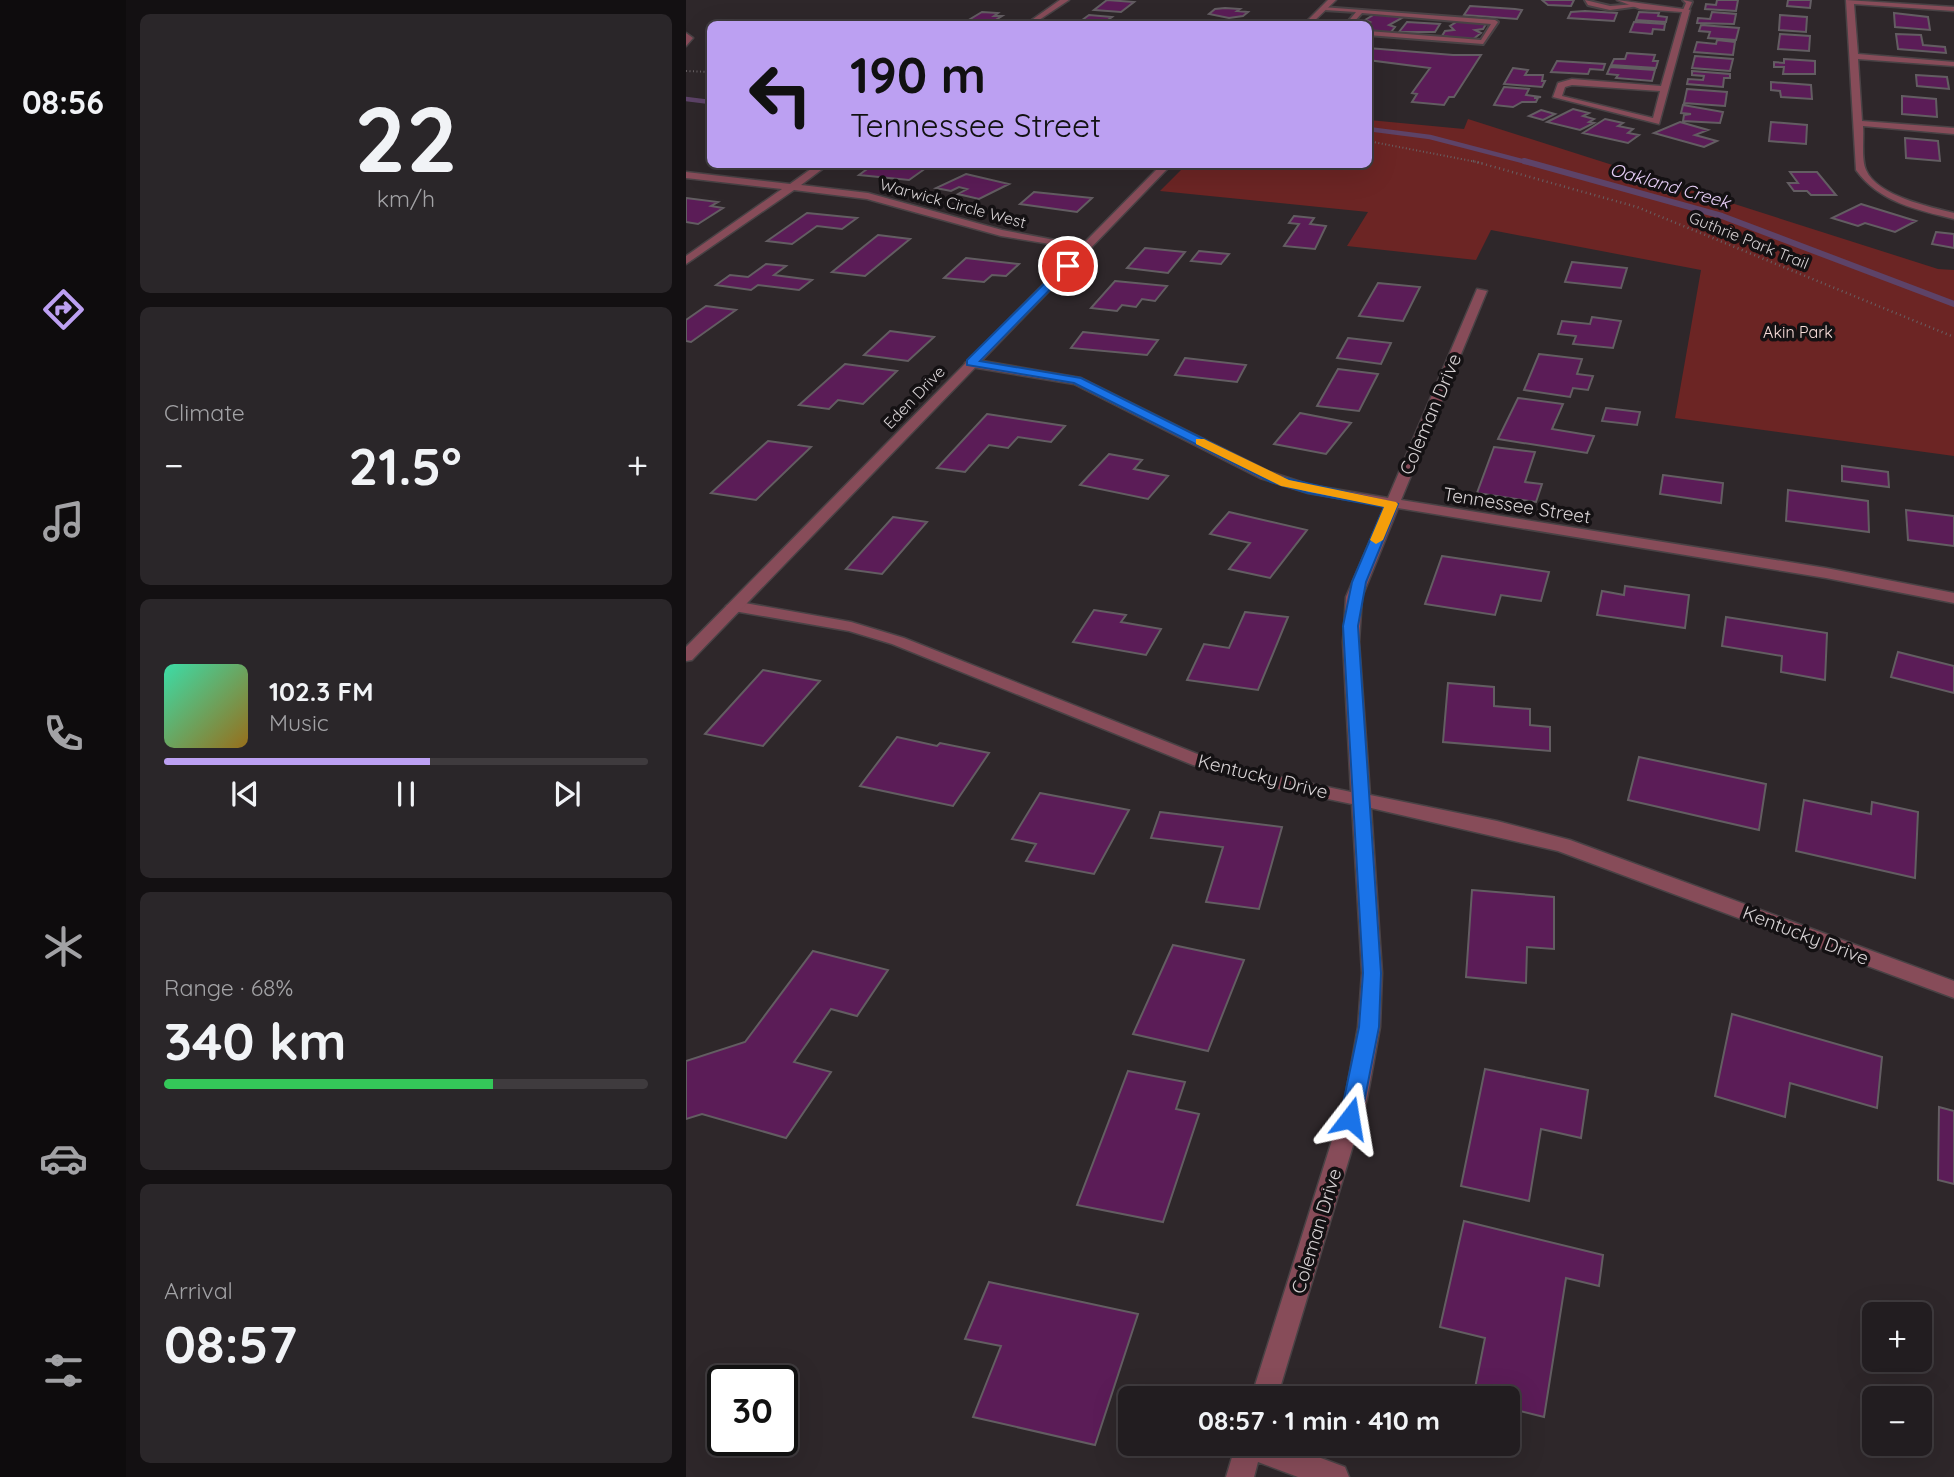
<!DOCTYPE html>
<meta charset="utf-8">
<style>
:root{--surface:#221d20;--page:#2a2629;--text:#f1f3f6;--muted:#a2a2a5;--line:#3f3b3e;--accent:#bca0f2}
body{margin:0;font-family:Quicksand,sans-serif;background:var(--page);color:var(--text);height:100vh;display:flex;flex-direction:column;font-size:26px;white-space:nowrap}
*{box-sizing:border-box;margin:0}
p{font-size:23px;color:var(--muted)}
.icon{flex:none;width:38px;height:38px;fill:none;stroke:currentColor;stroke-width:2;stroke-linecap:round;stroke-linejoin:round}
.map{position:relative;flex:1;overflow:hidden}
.details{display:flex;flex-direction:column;gap:14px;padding:14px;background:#131012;width:560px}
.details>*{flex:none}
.hud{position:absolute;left:21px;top:21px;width:665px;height:147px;border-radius:10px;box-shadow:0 7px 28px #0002,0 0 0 2px var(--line);background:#bca0f2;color:#111;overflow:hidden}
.fabs{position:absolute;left:1176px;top:1302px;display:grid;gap:14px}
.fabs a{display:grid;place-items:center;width:70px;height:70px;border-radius:10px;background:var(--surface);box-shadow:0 7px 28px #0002,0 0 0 2px var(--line);font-size:35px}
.speed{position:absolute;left:21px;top:1365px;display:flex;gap:14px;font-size:35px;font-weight:700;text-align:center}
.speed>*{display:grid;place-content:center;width:91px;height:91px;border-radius:50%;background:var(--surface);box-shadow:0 7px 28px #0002,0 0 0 2px var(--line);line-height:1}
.speed .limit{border:4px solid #111;border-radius:10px;background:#fff;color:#111}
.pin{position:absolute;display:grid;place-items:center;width:60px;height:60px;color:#fff;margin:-30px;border:4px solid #fff;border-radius:50%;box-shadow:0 2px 7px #0007}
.me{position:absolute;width:77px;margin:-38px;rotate:14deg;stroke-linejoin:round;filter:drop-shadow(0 0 5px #0008)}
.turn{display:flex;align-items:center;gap:24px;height:147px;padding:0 28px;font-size:32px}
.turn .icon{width:91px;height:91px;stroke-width:2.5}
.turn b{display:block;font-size:49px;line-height:60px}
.big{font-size:52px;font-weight:700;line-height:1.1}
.details .card{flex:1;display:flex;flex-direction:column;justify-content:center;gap:10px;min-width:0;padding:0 24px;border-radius:10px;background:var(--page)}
.details .dial{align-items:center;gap:0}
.dial b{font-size:91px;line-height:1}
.song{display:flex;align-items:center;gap:21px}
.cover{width:84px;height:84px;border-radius:10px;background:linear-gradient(135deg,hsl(160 70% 55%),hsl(40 70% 35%))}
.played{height:7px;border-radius:4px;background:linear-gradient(90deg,var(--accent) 55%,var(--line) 55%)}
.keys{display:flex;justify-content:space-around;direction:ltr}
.heat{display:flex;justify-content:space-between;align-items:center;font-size:38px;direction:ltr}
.charge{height:10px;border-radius:5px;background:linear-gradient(90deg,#34c759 68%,var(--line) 0)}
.trip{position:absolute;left:432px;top:1386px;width:402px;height:70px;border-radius:10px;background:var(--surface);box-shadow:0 7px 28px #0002,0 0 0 2px var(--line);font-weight:700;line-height:70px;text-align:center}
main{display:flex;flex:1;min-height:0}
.tab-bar{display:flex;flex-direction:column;width:126px;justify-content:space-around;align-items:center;background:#0e0c0d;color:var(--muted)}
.tab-bar .icon{width:49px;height:49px}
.tab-bar .active{color:var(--accent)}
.tab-bar b{font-size:32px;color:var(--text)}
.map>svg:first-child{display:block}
.green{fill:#6c2524}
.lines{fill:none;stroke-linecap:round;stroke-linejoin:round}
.stream-far1{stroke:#5d4368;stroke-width:4.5}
.stream{stroke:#5d4368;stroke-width:6}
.building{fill:#5b1c57;stroke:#635d62;stroke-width:2}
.service-casing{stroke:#494245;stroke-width:4}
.minor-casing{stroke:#494245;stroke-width:3}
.tertiary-casing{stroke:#494245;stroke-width:3}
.path-far1{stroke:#686164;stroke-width:2;stroke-dasharray:1 2.5;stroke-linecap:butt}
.path{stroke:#686164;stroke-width:2.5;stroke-dasharray:1 3.5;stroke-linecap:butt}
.service{fill:#874c59;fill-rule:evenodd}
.minor{fill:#874c59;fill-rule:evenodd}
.tertiary{fill:#874c59;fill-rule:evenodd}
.route{fill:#1a73e8;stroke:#114b97;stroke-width:2}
.slow{fill:#f59e0b}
.labels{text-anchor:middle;stroke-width:7;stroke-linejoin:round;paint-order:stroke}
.far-street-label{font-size:16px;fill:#d7d2d4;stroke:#141113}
.far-park-label{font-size:16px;fill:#f8ddda;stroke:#141113}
.far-water-label{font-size:18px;font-style:italic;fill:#e5cdf5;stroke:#141113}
.street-label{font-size:19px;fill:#d7d2d4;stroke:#141113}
</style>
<main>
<nav class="tab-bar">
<b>08:56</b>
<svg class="icon active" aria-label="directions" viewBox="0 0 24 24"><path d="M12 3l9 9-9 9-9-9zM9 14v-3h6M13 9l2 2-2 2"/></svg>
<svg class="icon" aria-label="music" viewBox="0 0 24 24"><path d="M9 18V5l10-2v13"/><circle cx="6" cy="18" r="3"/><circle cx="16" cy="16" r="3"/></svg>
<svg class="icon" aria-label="phone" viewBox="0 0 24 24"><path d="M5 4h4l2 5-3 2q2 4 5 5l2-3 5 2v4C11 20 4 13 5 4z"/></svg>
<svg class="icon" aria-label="climate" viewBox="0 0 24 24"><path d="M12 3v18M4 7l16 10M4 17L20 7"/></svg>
<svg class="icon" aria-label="car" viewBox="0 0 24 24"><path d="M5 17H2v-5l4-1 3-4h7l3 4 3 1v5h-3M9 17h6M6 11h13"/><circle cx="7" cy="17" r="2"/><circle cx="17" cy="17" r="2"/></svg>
<svg class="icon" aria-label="filters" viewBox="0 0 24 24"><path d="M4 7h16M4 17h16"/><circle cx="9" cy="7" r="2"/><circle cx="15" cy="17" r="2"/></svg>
</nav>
<section class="details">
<div class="card dial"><b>22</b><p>km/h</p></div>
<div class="card"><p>Climate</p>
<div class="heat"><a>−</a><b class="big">21.5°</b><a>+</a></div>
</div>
<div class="card">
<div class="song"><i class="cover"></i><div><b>102.3 FM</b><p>Music</p></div></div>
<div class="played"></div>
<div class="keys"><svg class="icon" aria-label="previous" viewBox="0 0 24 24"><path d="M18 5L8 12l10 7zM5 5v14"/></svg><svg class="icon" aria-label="pause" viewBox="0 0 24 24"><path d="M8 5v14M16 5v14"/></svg><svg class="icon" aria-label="next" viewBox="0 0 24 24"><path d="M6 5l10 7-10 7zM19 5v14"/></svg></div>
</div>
<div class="card"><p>Range · 68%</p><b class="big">340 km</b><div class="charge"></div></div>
<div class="card"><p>Arrival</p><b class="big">08:57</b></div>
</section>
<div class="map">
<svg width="1268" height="1477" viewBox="0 0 1268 1477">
<rect width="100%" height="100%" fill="#2e272a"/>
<path class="green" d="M782 119 1252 269 1268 270V456L989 418 1015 270 805 230 790 260 661 246 682 212 474 191 500 165 682 164 683 120 778 129Z"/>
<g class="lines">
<path class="stream-far1" d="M0 99 24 102
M682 129 744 137 844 163"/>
<path class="stream" d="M838 161 1036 216 1268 304"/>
</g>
<path class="building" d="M421 0 448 2 435 12 408 10Z
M856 0H888L885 6 862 5Z
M1031 0H1052L1050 11 1019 9 1020 4 1030 5Z
M1102 0H1125L1124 8 1101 6Z
M784 6 829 9 836 10 831 19 778 15Z
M539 8 554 9 551 11 562 12 557 16 543 18 523 14 529 9Z
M899 11 931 13 928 21 882 18 885 12Z
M296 12 312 13 308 16H316L303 24H276Z
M953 12 973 13 972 16 981 17 980 22 950 20Z
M1026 12 1050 14 1048 24 1011 23 1012 18 1024 19Z
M1208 13 1242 17 1244 30 1209 27Z
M689 14 713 16 716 18 703 25 709 27 705 32H682V24H680L684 22 679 20Z
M403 15 426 17 416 24 392 23Z
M1094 15 1121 17 1120 32 1093 30Z
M772 21 797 22 800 24 797 29 789 30 795 33 786 40 756 36 759 31 768 30 764 26Z
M721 22 754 24 749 32H713Z
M948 22 979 24 978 30 967 29 966 34 944 32Z
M1015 25 1053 28 1050 40 1022 38 1024 32 1013 31Z
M1094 34 1124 36 1123 51 1092 49Z
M1210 34 1235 35 1237 45 1259 47 1260 53 1212 49Z
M1031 40 1049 42 1047 55 1008 52 1011 42 1030 44Z
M682 48 767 55H795L768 97H763L758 105 726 102 731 94 726 93 744 68 682 60Z
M941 53 969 55 967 61H972L970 68 925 65 928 59H939Z
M1009 56 1047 59 1044 71 1006 68Z
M1098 59 1129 61V74H1097L1098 67H1088V62L1098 63Z
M871 61 919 64 917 70 904 69 902 74 865 72Z
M924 67 969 70 966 81 930 78 932 75 921 74Z
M827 68 842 70 839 75H857L856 81H859L856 87 818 84Z
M1006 71 1044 74V78H1038L1037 87 1001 84 1002 79 1017 80 1018 76 1006 75Z
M1230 75 1261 77 1263 89 1231 86Z
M1085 82 1125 85 1126 99 1095 97 1094 91 1085 90Z
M818 87 843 89 840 95 855 97 848 98H852L850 102H836L827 107 808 105Z
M1001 89 1041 92 1039 106 998 103Z
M1216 96 1250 99 1251 117 1216 114Z
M997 105 1037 112 1034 123 997 121 998 115 1005 114 995 113Z
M887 109 903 113 897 116 908 119 903 122 908 123 894 130 861 122Z
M855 110 869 114 857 120 843 116Z
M919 119 937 123 932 126 947 129 942 133 953 135 942 143 897 133Z
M994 122 1022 130 1009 135 1031 141 1018 147 968 133Z
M1085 122 1121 125 1120 144 1083 141Z
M1219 138 1252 141 1254 161 1220 158Z
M188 164H209L240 168 223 180 173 175Z
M1104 172H1131L1150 195H1125L1121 191H1108L1102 183H1112Z
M280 174 323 184 293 199 272 194 281 189 273 187 265 191 250 188Z
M348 192 406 198 391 212 334 204Z
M0 198 32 202 25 206 37 208 12 224 0 222Z
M1175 204 1230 221 1209 232 1179 223 1172 226 1146 218Z
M121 213 171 218 156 229 131 226 106 244 81 241Z
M608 216 628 218 624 224 640 226 629 249 598 246 613 224 603 223Z
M1250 232 1268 234V248L1246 244Z
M192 235 224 239 179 276 146 272Z
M459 248 499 252 482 273 441 268Z
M513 251 543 254 535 264 505 261Z
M280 258 333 264 320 276 306 275 298 282 258 278Z
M886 262 941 268 935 288 879 282Z
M80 264 100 266 88 275 126 280 113 290 72 285 65 290 30 285 44 275 62 277Z
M429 281 481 286 469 301 456 299 450 307 436 305 431 311 405 308Z
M692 283 734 287 717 321 673 316Z
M20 306 50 310 5 342 0 341V320Z
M906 317 935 321 927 348 887 344 890 336 872 334 876 321 904 324Z
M204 331 248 337 222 361 178 355Z
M397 332 472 340 461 355 385 348Z
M662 338 705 343 695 364 651 358Z
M853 354 896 359 891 374 907 376 902 390 887 388 884 397 838 390Z
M499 358 560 365 551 382 489 375Z
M159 364 211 371 177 404 152 400 143 409 113 405Z
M652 369 692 374 673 411 631 406Z
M832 398 877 404 866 429 908 436 901 453 812 439Z
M920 408 954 412 951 425 916 421Z
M614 413 665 423 640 454 588 444Z
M301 414 379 426 365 442 332 437 322 448 303 445 279 472 251 468Z
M82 441 125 447 70 500 25 493Z
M808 447 849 452 839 482 856 484 850 502 791 493Z
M423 454 456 460 448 469 482 476 462 499 394 485Z
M1156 466 1202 472 1203 487 1156 481Z
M977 475 1037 483 1035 503 974 494Z
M1102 490 1182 501 1183 532 1100 521Z
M1220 510 1268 516V546L1222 540Z
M543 512 621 530 584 578 543 569 564 543 524 534Z
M207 517 241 522 196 574 160 569Z
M756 556 863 572 855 601 815 595 809 615 739 604Z
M939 586 1003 595 999 628 911 615 916 591 938 595Z
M408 610 440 615 435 622 475 629 460 655 387 642Z
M559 612 602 617 572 690 501 680 518 644 543 648Z
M1040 617 1141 633 1139 680 1095 672 1096 656 1036 646Z
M1212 652 1268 666V693L1205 677Z
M77 670 134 681 77 746 19 734Z
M762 683 808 687V706L844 709V725L864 727V751L757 742Z
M211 737 251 746 254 743 303 753 267 806 174 786Z
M953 757 1080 784 1073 830 942 800Z
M354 793 443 810 408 874 340 861 350 844 326 839Z
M1118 800 1185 814 1186 802 1232 812 1229 878 1110 851Z
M474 812 596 827 573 909 520 902 537 847 465 838Z
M786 890 868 897V949L841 947 840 983 780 977Z
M487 945 558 960 522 1051 447 1034Z
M127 951 202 970 171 1016 145 1009 108 1062 145 1072 100 1138 16 1114 0 1119V1061L59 1042Z
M1046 1014 1196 1057 1191 1108 1104 1083 1099 1117 1029 1096Z
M799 1069 902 1090 895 1138 855 1129 843 1201 775 1186Z
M442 1071 499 1082 490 1109 513 1114 477 1222 391 1205Z
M1253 1107 1268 1111V1184L1252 1180Z
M778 1221 917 1255 913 1286 880 1278 858 1417 822 1408V1398H787L799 1338 754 1327Z
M303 1282 452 1314 409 1445 287 1417 315 1346 279 1339Z"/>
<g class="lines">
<defs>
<path id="service" d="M899 0 924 6 950 4 953 6 924 10 902 5Z
M997 0 1006 2 1002 11 997 10 1000 3Z
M636 7 809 20 812 22 797 44 682 35V31L795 40 805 24 676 13 666 24H660L670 12 638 10Z"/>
<path id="minor" d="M374 0H383L347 24H340Z
M931 0 1004 10 973 124 867 97 872 83 886 79 975 86 996 12 954 9ZM886 85 974 91 967 118 876 96 879 87Z
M1160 0 1268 7V11L1168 4 1172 54 1268 62V66L1172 59 1176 121 1268 128V134L1177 126C1178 139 1175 159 1180 170 1191 196 1244 207 1268 213V219C1231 210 1193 202 1170 170Z
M0 33 7 38 0 46Z
M132 164H143L115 185 182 193 316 230 406 247 401 250 315 236 181 199 108 190 0 264V256L96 189 0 178V172L104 184Z
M791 289 801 291 715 500 1140 568 1268 593V603L1140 578 712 508 676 597 673 642 684 795 811 821 884 840 1268 981V998L872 851 685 808 696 973 694 1027 681 1099 591 1398H565L659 1099 672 1027 676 973 666 804 589 788 507 765 206 644 163 631 48 611 40 606 48 601 165 622 218 638 519 757 589 776 665 792 657 642 660 597 699 506 622 493 574 478 388 384 285 367 279 363 285 359 395 378 584 472 624 485 702 498Z
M550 1444H597L659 1467 663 1477H612L572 1462 568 1477H540Z"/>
<path id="tertiary" d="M642 0H650L625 24H618Z
M476 164H486L6 660 0 661V647Z"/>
</defs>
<use href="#service" class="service-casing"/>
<use href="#minor" class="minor-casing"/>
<use href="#tertiary" class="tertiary-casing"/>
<path class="path-far1" d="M0 71 24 72
M682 141 796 163"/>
<path class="path" d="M787 161 951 207 1268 337"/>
<use href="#service" class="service"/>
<use href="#minor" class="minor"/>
<use href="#tertiary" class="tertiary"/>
</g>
<path class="route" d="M378 264 387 266 294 361 395 378 594 477 712 504 680 582 672 626 695 973 693 1027 675 1118 672 1124 664 1126 657 1124 654 1118 673 1027 677 973 657 626 666 582 698 507 622 493 585 482 388 383 281 365V360Z"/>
<path class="slow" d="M510 439H518L603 480 710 502 712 504 697 540 690 544 684 540 698 507 595 486 510 444Z"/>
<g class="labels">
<g class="far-street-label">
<text transform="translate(267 203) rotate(15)" y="6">Warwick Circle West</text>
<text transform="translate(1063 240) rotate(22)" y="6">Guthrie Park Trail</text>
<text transform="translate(228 397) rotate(-46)" y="6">Eden Drive</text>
</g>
<g class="far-park-label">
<text x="1112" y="338">Akin Park</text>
</g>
<g class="far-water-label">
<text transform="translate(984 186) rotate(16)" y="6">Oakland Creek</text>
</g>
<g class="street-label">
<text transform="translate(744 414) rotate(-67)" y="7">Coleman Drive</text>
<text transform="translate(831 505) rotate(9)" y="7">Tennessee Street</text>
<text transform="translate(577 776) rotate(14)" y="7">Kentucky Drive</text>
<text transform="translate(1120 935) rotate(21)" y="7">Kentucky Drive</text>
<text transform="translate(630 1231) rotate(-73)" y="7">Coleman Drive</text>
</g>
</g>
</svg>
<div class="fabs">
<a>+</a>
<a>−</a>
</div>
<div class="speed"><div class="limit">30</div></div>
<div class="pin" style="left:382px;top:266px;background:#d93025"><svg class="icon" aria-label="arrive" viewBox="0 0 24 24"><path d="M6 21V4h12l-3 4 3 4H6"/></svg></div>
<svg class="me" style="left:664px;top:1118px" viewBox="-20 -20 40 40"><path d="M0-17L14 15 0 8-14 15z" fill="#1a73e8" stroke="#fff" stroke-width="4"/></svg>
<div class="trip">08:57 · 1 min · 410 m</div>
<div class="hud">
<div class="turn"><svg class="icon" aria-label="left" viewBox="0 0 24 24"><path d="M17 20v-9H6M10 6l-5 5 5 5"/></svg><div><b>190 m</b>Tennessee Street</div></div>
</div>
</div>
</main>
